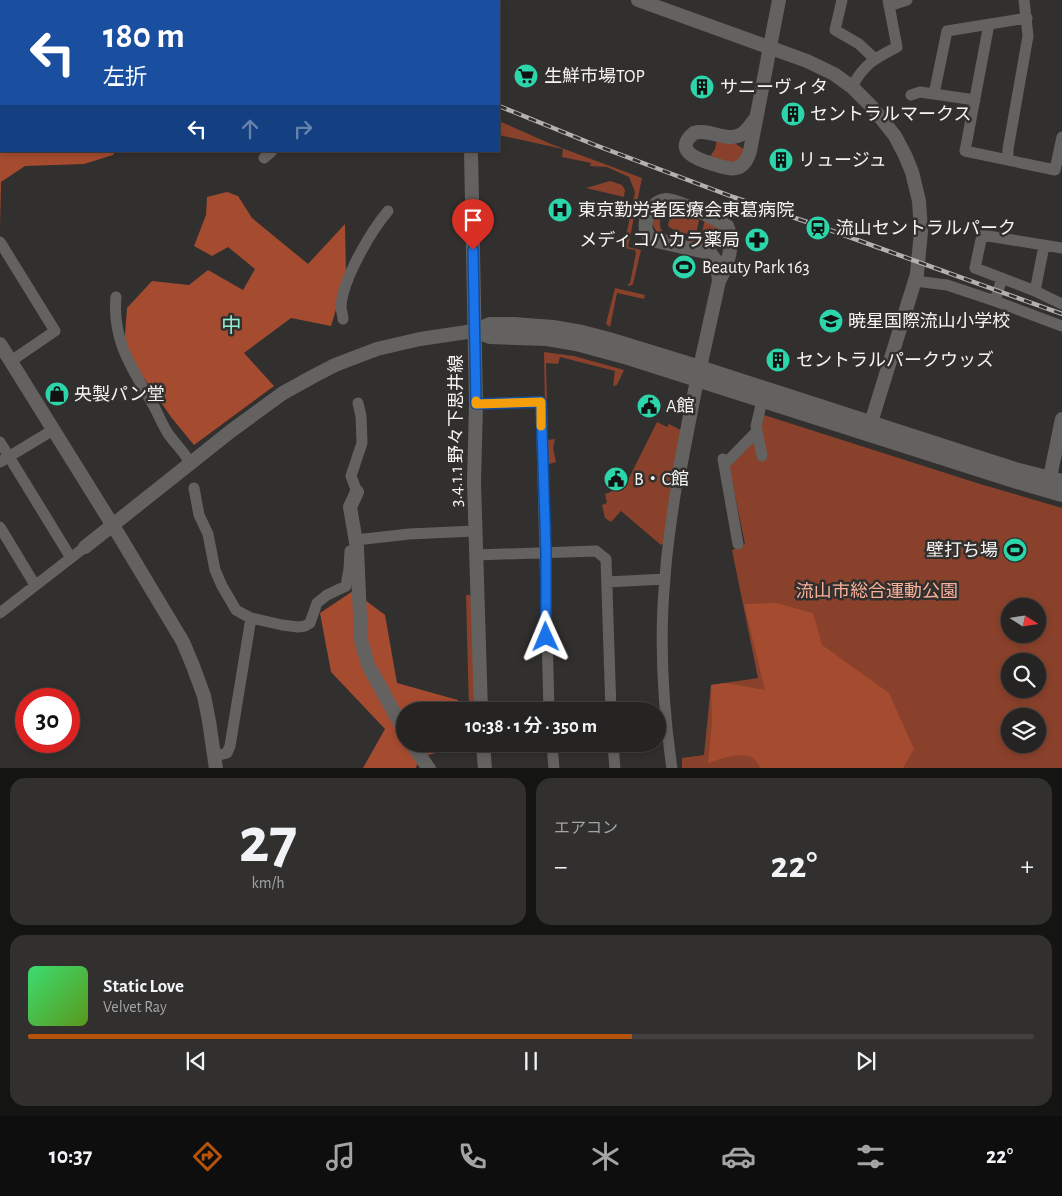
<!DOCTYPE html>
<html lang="ja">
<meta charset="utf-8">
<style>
:root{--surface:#252422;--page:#31302f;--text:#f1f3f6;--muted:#a3a4a5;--line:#424140;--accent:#b45309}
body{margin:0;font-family:"Alegreya Sans","Noto Sans JP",sans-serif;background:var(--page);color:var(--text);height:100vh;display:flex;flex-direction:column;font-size:19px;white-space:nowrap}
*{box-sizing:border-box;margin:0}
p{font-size:16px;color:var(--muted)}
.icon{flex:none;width:28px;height:28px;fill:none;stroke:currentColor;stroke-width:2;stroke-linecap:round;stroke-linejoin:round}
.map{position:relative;height:768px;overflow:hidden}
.side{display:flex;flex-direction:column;gap:10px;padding:10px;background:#141413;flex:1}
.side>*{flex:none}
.banner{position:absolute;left:0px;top:0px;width:500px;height:152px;box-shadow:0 2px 8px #0003,0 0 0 1px var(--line);background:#1a4fa0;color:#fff;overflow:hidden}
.needle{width:32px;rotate:102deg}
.buttons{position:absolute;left:1001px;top:598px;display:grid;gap:10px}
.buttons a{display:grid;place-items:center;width:45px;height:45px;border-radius:50%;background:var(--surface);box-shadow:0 2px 8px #0003,0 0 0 1px var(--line);font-size:25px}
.speed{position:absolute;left:15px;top:688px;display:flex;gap:10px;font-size:25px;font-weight:700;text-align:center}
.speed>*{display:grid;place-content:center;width:65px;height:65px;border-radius:50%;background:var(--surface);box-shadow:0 2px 8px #0003,0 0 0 1px var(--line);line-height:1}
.speed .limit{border:8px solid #d22;background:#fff;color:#111}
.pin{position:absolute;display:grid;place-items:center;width:42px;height:42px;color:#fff;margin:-51px -21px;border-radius:50% 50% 50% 0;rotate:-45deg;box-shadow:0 0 5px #0007}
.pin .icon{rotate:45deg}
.me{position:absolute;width:55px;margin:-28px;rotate:359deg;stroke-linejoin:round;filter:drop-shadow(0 0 4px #0008)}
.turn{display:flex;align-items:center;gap:18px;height:105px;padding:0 20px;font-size:22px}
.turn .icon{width:65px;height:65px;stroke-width:2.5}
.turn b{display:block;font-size:35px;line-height:42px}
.lanes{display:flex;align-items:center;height:48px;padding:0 20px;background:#0003;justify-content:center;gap:25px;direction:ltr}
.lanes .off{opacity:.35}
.big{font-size:38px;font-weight:600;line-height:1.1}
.side .tile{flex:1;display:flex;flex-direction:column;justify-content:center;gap:8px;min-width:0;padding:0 18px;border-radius:15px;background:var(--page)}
.side .dial{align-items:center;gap:0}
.dial b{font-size:65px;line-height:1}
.song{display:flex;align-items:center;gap:15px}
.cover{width:60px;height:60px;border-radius:8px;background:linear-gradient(135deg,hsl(140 70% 55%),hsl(90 70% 35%))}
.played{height:5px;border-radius:2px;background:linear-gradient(90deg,var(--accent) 60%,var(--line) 60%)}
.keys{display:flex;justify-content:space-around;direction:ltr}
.heat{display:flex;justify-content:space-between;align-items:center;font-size:28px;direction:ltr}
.side .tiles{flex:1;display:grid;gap:10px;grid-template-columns:1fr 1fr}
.tile:last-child{grid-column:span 2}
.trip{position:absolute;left:396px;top:702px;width:270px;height:50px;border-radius:25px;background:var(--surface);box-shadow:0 2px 8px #0003,0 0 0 1px var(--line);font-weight:600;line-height:50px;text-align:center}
.dock{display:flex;height:80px;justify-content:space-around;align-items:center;background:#0f0e0e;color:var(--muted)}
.dock .icon{width:35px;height:35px}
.dock .current{color:var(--accent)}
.dock b{font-size:22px;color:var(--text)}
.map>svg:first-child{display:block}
.green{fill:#89412b;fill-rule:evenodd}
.forest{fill:#a54b30}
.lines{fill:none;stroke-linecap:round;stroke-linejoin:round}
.minor{stroke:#636261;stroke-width:11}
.tertiary{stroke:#636261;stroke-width:14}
.rail-casing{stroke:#b3b2b0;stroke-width:4.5}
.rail{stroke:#31302e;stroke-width:2.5;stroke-dasharray:8;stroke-linecap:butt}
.route-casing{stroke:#114b97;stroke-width:12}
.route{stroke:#1a73e8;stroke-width:9}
.slow{stroke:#f59e0b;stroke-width:9}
.labels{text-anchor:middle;stroke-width:5;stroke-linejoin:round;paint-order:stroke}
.poi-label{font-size:18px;fill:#f5f4f3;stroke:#31302e;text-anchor:start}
.street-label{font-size:18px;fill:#f5f4f3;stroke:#31302e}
.park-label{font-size:18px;fill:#faaf98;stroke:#31302e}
.quarter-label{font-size:20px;fill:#92efd1;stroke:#31302e}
</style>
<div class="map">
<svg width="1062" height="769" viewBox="0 0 1062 769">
<rect width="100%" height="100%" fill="#31302e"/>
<path class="green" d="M499 121 551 144 642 178 628 247 641 250 633 284 630 286 627 285 630 283 636 253 635 250 625 248 624 246 635 192 629 177 607 167 590 166 591 163 562 157 563 149 499 135Z
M717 139 733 142 745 150 740 160 731 162 709 158 715 149Z
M610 181 622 185 625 190 624 197 586 188Z
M674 207 698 218 699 221 696 233C689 236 674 231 668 226L671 209Z
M662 209C662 215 658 223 661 229 665 238 689 244 697 238 703 234 703 226 705 220 716 226 725 227 724 242L716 249C702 246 650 242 653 221 654 216 657 212 662 209Z
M615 288 645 295 644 299 617 293 610 327 606 324Z
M544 352 574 356 624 370 617 385 613 386 615 371 560 357 558 364 546 363 548 440 555 439 553 448 556 462 546 465Z
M764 415 980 484 1062 508V768L682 769V758L704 755 711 685 758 678 732 550 745 544 729 467ZM1010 606H1038V634H1010ZM1010 661H1038V689H1010ZM1010 716H1038V744H1010Z
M657 422 667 427 669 424 681 430 664 543 661 545 621 511 611 522 605 518 602 505 607 503 605 494 611 492 614 486 623 490Z
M466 595H470L473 604 476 711H469Z"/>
<path class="forest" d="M0 0 75 1H1V151H115L113 155 84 164 25 166 1 182 0 227Z
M227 192 238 196 252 218 308 264 345 224 346 276 331 326 291 318 244 353 274 386 194 445 171 417 124 349 127 308 152 281 189 285 208 270 243 290 255 269 228 247 212 256 194 246 206 215 207 197Z
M353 591 385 615 397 683 458 700 460 711H405V744H467V745L420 757 416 768H363L385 729 331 672 320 613Z
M776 603 813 613 822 645 889 693 914 749 903 768H760C753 746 724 758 708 763L712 722 711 685 725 683 765 690 744 604Z"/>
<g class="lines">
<path class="minor" d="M287 0 289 1
M842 0 835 30 859 44 875 59
M889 6 907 0
M989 24 965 151 1055 170 1062 137
M852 87C863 65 875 58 897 47L888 0
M934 94 947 31 1027 18
M911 95 920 92 975 100
M264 158 272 151
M1008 160V149L1028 36 1024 0
M0 242 55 331 11 361
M1062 248 982 235 975 268 1035 291 1062 304
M915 281 947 285 995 301 1062 326
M1035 291 1044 246
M116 297C112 339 131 367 151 401 157 411 161 422 167 432 174 443 184 451 190 463
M995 301 1002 278
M343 319C343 315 341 310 341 307 342 280 371 231 388 211
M762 401 756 426 762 456
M476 404 541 402 549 711
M0 442 71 558
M723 459 738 544
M0 462 53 430
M724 465 757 431
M194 488 199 515 208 534 215 570 222 586 236 610 243 614 251 618 282 625 298 627 305 626 310 623 317 603 327 595 346 586 349 569 350 551 357 548
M357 492 351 476 362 443 361 416 358 403
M0 527 35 585
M356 540 409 534 475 531
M476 555 596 551 606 559 611 711
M607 582 665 579
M0 613 85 547
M552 744 554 769
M613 744 615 769
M215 756 227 753 230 746 251 618
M672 769C663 706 659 641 665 578 667 546 672 515 677 483"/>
<path class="tertiary" d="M432 0 433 1
M457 0V1
M638 0 807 61 834 74 852 87 872 107 895 136 905 155 912 172 919 201 921 231 917 274 869 429
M755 119C751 124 747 131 742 134 727 143 709 128 694 133 672 151 699 160 713 164 720 166 729 170 736 168 745 166 748 158 750 151L779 0
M471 151 476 404 474 482 481 711
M474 331 490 337 547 339 576 344 628 358 1017 482 1062 495
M0 344 120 537 183 642 193 666 204 696 209 721 216 769
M677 483 695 390 719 281 717 262 710 253 656 241C652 239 649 237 647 233 642 221 652 201 666 200 677 200 717 219 727 226 735 243 728 265 719 281
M1048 487 1062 419
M357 492 350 507 357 548 361 640 368 665 405 732
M85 547 231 431 283 393 312 377 335 365 377 349 420 339 474 331 490 324H514L553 327 582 332 609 339 684 362 1015 469 1062 481
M412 744 429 769
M483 744 485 769"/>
<defs>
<path id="rail" d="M301 0 303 1
M311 0 312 1
M499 106 595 145 733 197 816 225 1062 314"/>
</defs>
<use href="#rail" class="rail-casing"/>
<use href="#rail" class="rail"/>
</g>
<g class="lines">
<defs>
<path id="route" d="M473 250 476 404 541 402 546 552V637"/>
</defs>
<use href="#route" class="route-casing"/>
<use href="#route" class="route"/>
<path class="slow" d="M476 401V404L541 402V426"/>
</g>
<defs>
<symbol id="supermarket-disc" viewBox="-11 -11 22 22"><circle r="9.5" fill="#2dd5ab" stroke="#31302e"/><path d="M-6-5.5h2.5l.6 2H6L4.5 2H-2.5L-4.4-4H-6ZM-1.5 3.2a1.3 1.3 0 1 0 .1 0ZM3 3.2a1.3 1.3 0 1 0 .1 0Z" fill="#111"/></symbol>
<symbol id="building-disc" viewBox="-11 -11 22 22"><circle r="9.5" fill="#2dd5ab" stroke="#31302e"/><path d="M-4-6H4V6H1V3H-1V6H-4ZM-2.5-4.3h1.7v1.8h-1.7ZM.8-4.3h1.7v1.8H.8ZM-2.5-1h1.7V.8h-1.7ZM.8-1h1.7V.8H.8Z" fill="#111"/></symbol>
<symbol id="hospital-disc" viewBox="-11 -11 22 22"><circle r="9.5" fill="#2dd5ab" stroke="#31302e"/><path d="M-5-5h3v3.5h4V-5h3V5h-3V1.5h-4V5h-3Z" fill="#111"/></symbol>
<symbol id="station-disc" viewBox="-11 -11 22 22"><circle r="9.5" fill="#2dd5ab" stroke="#31302e"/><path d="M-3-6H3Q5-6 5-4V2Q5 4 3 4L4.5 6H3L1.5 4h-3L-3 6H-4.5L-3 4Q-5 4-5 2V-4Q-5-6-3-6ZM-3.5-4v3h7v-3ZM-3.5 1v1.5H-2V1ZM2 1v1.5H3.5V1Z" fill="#111"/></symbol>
<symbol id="pharmacy-disc" viewBox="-11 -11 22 22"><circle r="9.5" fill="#2dd5ab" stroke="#31302e"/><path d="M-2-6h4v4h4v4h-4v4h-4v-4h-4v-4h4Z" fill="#111"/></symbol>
<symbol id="stadium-disc" viewBox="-11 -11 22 22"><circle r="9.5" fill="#2dd5ab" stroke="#31302e"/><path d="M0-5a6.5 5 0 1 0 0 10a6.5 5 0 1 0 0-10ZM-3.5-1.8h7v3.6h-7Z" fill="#111"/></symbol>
<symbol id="school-disc" viewBox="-11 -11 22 22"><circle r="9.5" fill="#2dd5ab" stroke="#31302e"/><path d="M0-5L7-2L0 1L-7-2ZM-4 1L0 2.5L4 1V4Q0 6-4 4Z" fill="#111"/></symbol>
<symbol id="shop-disc" viewBox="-11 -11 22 22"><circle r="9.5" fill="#2dd5ab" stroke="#31302e"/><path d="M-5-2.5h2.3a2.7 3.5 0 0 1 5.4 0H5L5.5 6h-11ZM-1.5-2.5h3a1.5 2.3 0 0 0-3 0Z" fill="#111"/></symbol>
<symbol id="civic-disc" viewBox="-11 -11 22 22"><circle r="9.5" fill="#2dd5ab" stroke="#31302e"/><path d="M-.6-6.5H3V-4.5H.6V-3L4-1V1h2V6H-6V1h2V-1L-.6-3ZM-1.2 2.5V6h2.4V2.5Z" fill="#111"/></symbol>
</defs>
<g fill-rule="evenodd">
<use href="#supermarket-disc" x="512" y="62" width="28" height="28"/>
<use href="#building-disc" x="688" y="73" width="28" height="28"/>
<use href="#building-disc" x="779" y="100" width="28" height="28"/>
<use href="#building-disc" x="767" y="146" width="28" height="28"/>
<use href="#hospital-disc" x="546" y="196" width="28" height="28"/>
<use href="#station-disc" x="804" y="214" width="28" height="28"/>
<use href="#pharmacy-disc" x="743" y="226" width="28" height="28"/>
<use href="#stadium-disc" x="670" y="253" width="28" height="28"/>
<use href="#school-disc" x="817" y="307" width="28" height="28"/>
<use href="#building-disc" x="764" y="346" width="28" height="28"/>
<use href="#shop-disc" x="43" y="380" width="28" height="28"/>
<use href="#civic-disc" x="635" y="392" width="28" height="28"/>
<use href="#civic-disc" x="602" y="465" width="28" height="28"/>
<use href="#stadium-disc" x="1001" y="536" width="28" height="28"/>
</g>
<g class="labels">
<g class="poi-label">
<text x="544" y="82">生鮮市場TOP</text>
<text x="720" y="93">サニーヴィタ</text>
<text x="810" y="120">セントラルマークス</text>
<text x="798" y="166">リュージュ</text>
<text x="578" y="216">東京勤労者医療会東葛病院</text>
<text x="836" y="234">流山セントラルパーク</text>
<text x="740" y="246" text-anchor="end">メディコハカラ薬局</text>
<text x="702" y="273">Beauty Park 163</text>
<text x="848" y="327">暁星国際流山小学校</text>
<text x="796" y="366">セントラルパークウッズ</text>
<text x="74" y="400">央製パン堂</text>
<text x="666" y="412">A館</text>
<text x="634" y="485">B・C館</text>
<text x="998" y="556" text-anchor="end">壁打ち場</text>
</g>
<g class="street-label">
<text transform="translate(456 431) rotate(-90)" y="6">3.4.1.1 野々下思井線</text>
</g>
<g class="park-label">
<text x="877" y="597">流山市総合運動公園</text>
</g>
<g class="quarter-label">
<text x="231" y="332">中</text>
</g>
</g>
</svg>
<div class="buttons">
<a><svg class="needle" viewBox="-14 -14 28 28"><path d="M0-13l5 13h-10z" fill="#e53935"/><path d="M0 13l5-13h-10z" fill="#a3a4a5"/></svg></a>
<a><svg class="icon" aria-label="search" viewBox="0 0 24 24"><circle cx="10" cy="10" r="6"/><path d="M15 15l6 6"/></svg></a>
<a><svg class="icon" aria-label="layers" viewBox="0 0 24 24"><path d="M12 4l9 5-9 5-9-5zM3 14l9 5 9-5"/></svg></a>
</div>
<div class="speed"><div class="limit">30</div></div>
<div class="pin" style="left:473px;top:250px;background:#d93025"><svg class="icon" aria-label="arrive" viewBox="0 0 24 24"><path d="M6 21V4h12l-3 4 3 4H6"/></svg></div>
<svg class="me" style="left:546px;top:637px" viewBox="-20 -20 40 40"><path d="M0-17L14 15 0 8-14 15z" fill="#1a73e8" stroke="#fff" stroke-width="4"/></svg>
<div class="trip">10:38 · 1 分 · 350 m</div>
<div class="banner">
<div class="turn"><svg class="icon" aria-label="left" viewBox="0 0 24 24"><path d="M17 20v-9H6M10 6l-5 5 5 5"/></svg><div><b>180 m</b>左折</div></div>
<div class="lanes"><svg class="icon" aria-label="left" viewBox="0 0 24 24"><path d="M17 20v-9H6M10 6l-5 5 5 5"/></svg><svg class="icon off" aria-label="ahead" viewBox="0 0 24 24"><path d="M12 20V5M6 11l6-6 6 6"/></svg><svg class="icon off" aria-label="right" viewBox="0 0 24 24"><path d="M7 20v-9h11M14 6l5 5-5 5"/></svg></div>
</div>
</div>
<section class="side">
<div class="tiles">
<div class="tile dial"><b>27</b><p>km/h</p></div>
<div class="tile"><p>エアコン</p>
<div class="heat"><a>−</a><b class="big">22°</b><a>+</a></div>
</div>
<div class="tile">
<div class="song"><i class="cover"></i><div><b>Static Love</b><p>Velvet Ray</p></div></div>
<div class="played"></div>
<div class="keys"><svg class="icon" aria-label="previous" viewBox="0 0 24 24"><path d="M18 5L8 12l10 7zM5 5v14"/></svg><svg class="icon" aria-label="pause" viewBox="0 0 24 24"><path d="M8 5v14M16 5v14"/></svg><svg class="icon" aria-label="next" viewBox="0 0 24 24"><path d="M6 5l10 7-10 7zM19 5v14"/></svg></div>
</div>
</div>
</section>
<nav class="dock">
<b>10:37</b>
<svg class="icon current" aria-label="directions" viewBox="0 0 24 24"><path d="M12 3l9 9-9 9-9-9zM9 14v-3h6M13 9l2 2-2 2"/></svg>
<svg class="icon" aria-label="music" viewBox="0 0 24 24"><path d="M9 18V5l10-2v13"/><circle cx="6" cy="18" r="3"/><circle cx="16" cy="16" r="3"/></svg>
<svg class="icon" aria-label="phone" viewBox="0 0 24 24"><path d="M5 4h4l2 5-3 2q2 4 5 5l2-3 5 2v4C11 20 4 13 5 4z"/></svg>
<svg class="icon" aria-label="climate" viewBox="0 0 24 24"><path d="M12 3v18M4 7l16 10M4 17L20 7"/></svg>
<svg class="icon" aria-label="car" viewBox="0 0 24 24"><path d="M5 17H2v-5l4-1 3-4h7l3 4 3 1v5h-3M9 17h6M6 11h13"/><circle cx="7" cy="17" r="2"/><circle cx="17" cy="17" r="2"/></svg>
<svg class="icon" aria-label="filters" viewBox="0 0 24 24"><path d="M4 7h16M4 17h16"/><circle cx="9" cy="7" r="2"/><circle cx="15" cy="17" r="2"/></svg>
<b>22°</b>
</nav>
